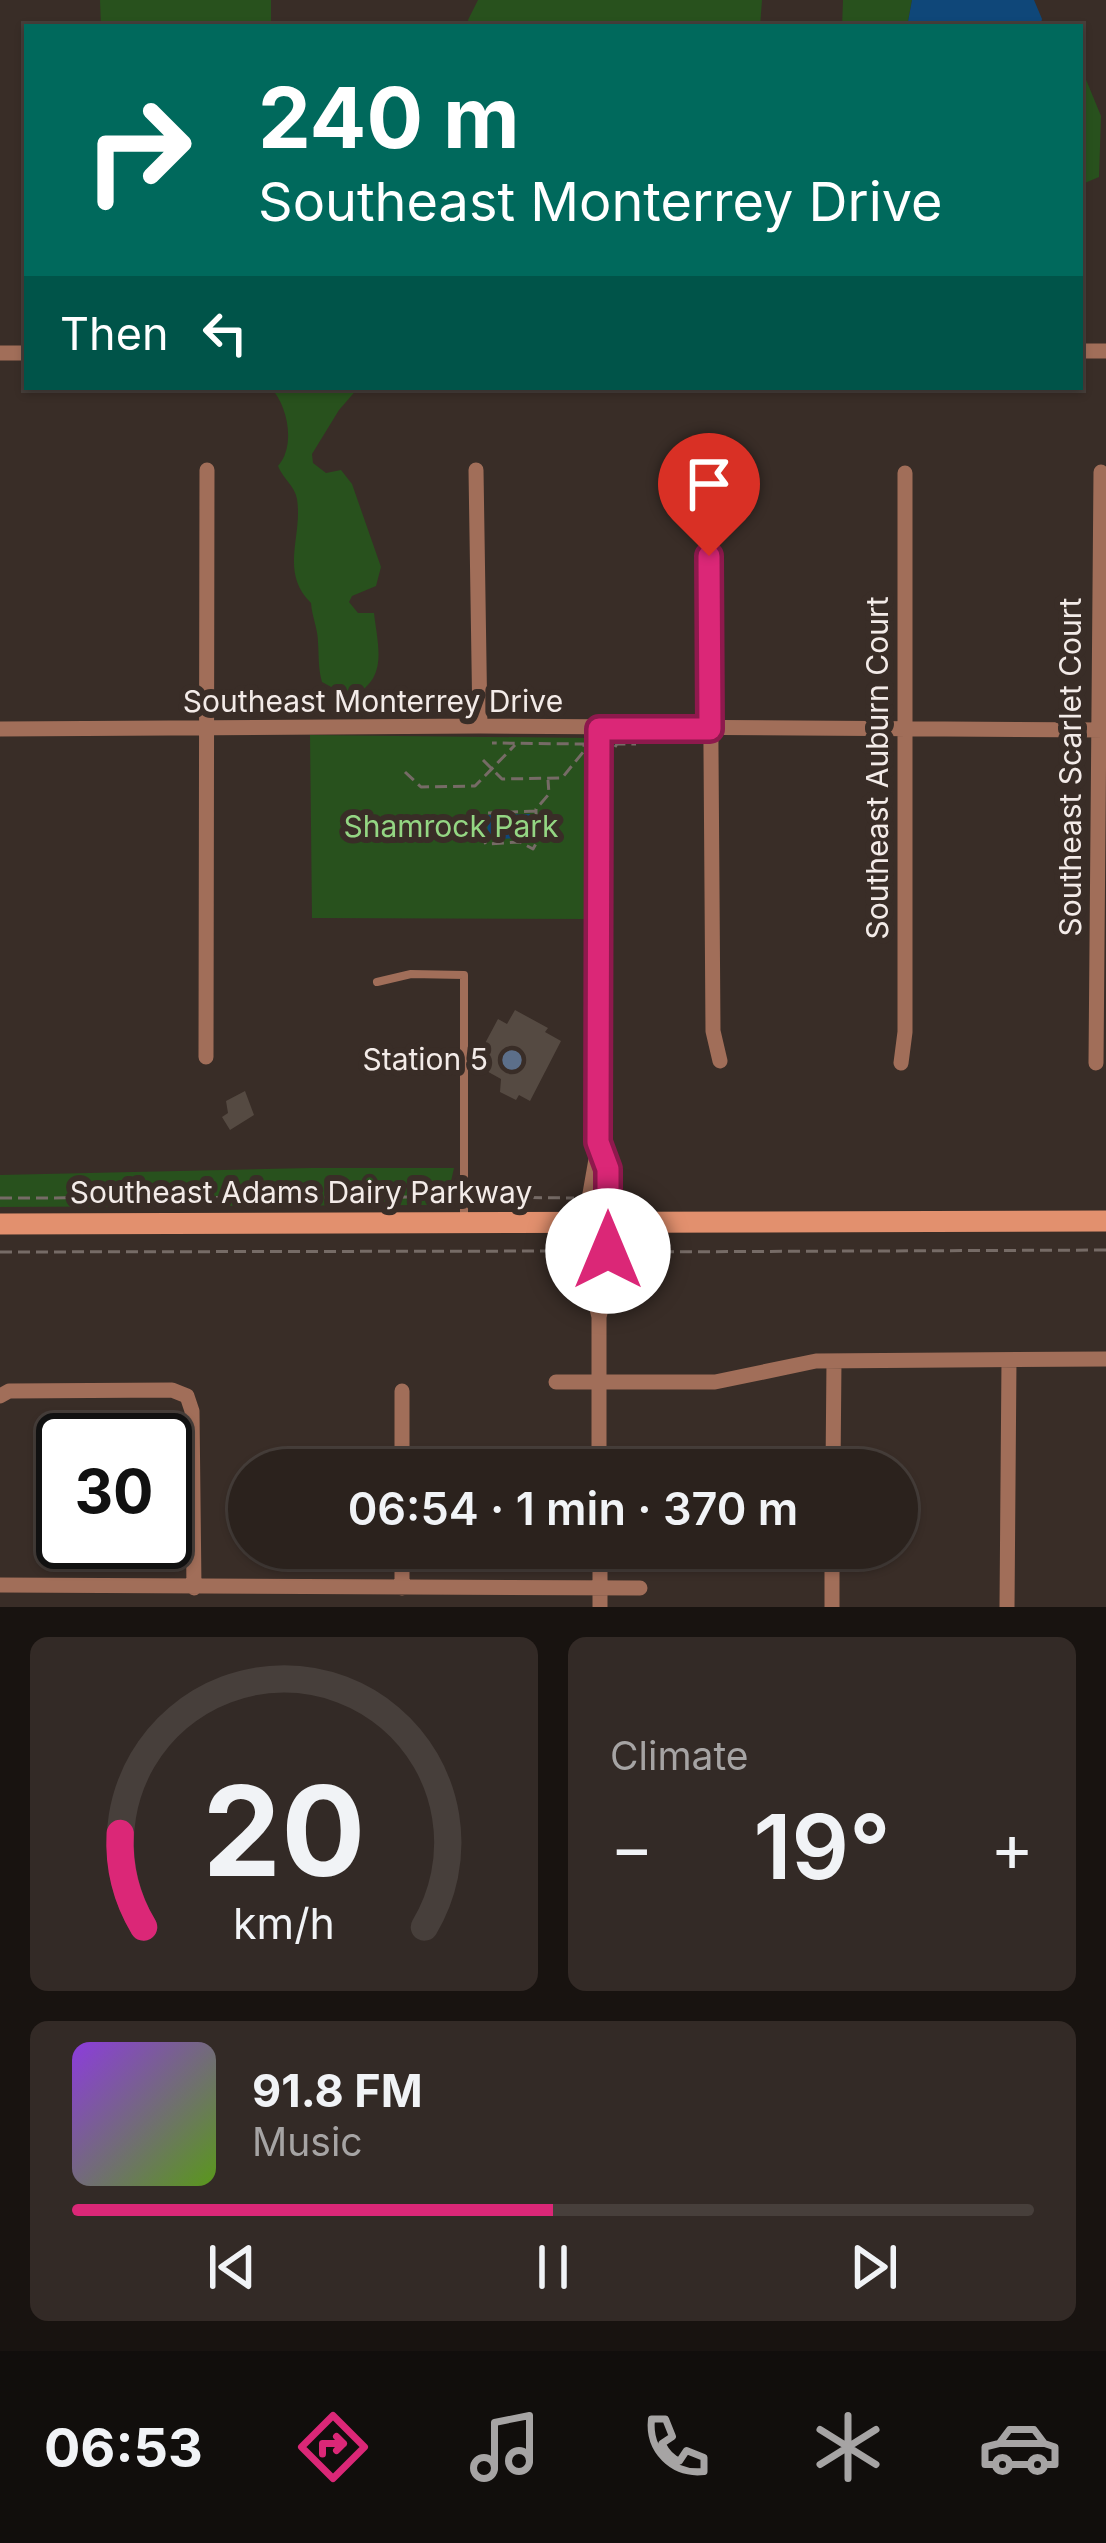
<!DOCTYPE html>
<meta charset="utf-8">
<style>
:root{--surface:#2b221d;--page:#332a26;--text:#f1f3f6;--muted:#a6a4a4;--line:#473f3b;--accent:#db2777}
body{margin:0;font-family:Inter,sans-serif;background:var(--page);color:var(--text);height:100vh;display:flex;flex-direction:column;font-size:45px;white-space:nowrap}
*{box-sizing:border-box;margin:0}
p{font-size:39px;color:var(--muted)}
.icon{flex:none;width:66px;height:66px;fill:none;stroke:currentColor;stroke-width:2;stroke-linecap:round;stroke-linejoin:round}
.map{position:relative;height:1607px;overflow:hidden}
.panel{display:flex;flex-direction:column;gap:30px;padding:30px;background:#181310;flex:1}
.panel>*{flex:none}
.guide{position:absolute;left:24px;top:24px;width:1059px;height:366px;border-radius:0px;box-shadow:0 3px 9px #0004,0 0 0 3px var(--line);background:#00695c;color:#fff;overflow:hidden}
.speed{position:absolute;left:36px;top:1413px;display:flex;gap:24px;font-size:60px;font-weight:700;text-align:center}
.speed>*{display:grid;place-content:center;width:156px;height:156px;border-radius:50%;background:var(--surface);box-shadow:0 3px 9px #0004,0 0 0 3px var(--line);line-height:1}
.speed .limit{border:6px solid #111;border-radius:18px;background:#fff;color:#111}
.pin{position:absolute;display:grid;place-items:center;width:102px;height:102px;color:#fff;margin:-123px -51px;border-radius:50% 50% 50% 0;rotate:-45deg;box-shadow:0 0 12px #0007}
.pin .icon{rotate:45deg}
.me{position:absolute;width:132px;margin:-66px;rotate:0deg;stroke-linejoin:round;filter:drop-shadow(0 0 9px #0008)}
.turn{display:flex;align-items:center;gap:42px;height:252px;padding:0 36px;font-size:54px}
.turn .icon{width:156px;height:156px;stroke-width:2.5}
.turn b{display:block;font-size:84px;line-height:102px}
.then{display:flex;align-items:center;height:114px;padding:0 36px;background:#0003;gap:24px;font-size:45px}
.big{font-size:90px;font-weight:600;line-height:1.1}
.panel .tile{flex:1;display:flex;flex-direction:column;justify-content:center;gap:18px;min-width:0;padding:0 42px;border-radius:18px;background:var(--page)}
.panel .dial{align-items:center;gap:0}
.dial svg{height:312px;overflow:visible;fill:none;stroke:var(--line);stroke-width:7;stroke-linecap:round;text-anchor:middle}
.dial text{fill:var(--text);stroke:none}
.song{display:flex;align-items:center;gap:36px}
.cover{width:144px;height:144px;border-radius:18px;background:linear-gradient(135deg,hsl(270 70% 55%),hsl(90 70% 35%))}
.played{height:12px;border-radius:6px;background:linear-gradient(90deg,var(--accent) 50%,var(--line) 50%)}
.keys{display:flex;justify-content:space-around;direction:ltr}
.heat{display:flex;justify-content:space-between;align-items:center;font-size:66px;direction:ltr}
.panel .tiles{flex:1;display:grid;gap:30px;grid-template-columns:1fr 1fr}
.tile:last-child{grid-column:span 2}
.trip{position:absolute;left:228px;top:1449px;width:690px;height:120px;border-radius:60px;background:var(--surface);box-shadow:0 3px 9px #0004,0 0 0 3px var(--line);font-weight:600;line-height:120px;text-align:center}
.tabs{display:flex;height:192px;justify-content:space-around;align-items:center;background:#110e0c;color:var(--muted)}
.tabs .icon{width:84px;height:84px}
.tabs .selected{color:var(--accent)}
.tabs b{font-size:54px;color:var(--text)}
.map>svg:first-child{display:block}
.green{fill:#28511d}
.water{fill:#0f4779}
.building{fill:#554a42}
.lines{fill:none;stroke-linecap:round;stroke-linejoin:round}
.path{stroke:#766b66;stroke-width:3;stroke-dasharray:12 6;stroke-linecap:butt}
.lane{stroke:#a16e59;stroke-width:8}
.street{stroke:#a16e59;stroke-width:15}
.secondary{stroke:#e2906e;stroke-width:21}
.route-casing{stroke:#8e194d;stroke-width:30}
.route{stroke:#db2777;stroke-width:21}
.service-dot{fill:#5c6f8a;stroke:#392d27;stroke-width:4.5}
.labels{text-anchor:middle;stroke-width:12;stroke-linejoin:round;paint-order:stroke}
.street-label{font-size:30px;fill:#f3ebe8;stroke:#392d27}
.park-label{font-size:30px;fill:#94d683;stroke:#392d27}
.poi-label{font-size:30px;fill:#f3ebe8;stroke:#392d27;text-anchor:end}
</style>
<div class="map">
<svg width="1106" height="1607" viewBox="0 0 1106 1607">
<rect width="100%" height="100%" fill="#392d27"/>
<path class="green" d="M100 0H271V27H101Z
M478 0H762L760 27H470L468 20Z
M843 0H912L907 27H842Z
M1080 65 1101 116 1099 177 1080 185Z
M270 387H359L339 410 312 454 313 463 326 473 341 470 352 484 381 567 376 586 352 596 349 602 358 613H374C378 648 389 680 350 697L322 682C318 668 319 656 318 642 318 629 312 617 311 603 279 571 303 537 297 499 295 486 283 479 278 466 296 446 288 405 270 387Z
M310 735 591 738 589 919 312 918Z
M311 1168H454L447 1199 428 1205 0 1207V1175Z"/>
<path class="water" d="M912 0H1034L1042 19 1040 27H907Z
M530 814V838L488 839 487 815Z"/>
<path class="building" d="M515 1010 548 1028 545 1032 561 1041 530 1101 519 1095 516 1100 500 1092 501 1079 474 1064 498 1019 507 1024Z
M245 1091 254 1115 230 1130 222 1117 228 1113 226 1101Z"/>
<g class="lines">
<path class="path" d="M615 747 617 744H636
M483 760 502 779 562 778 584 751V744L492 743
M405 772 421 787 475 786 515 745
M536 811 487 813 481 818 482 838 486 844 520 842 533 849 537 842 536 811V809L549 794 548 780
M476 1197 574 1198
M0 1198 454 1197
M0 1252 574 1251
M626 1252 1106 1250"/>
<path class="lane" d="M377 982 411 974 464 975V1221"/>
<path class="street" d="M1080 351H1106
M0 353H27
M709 469 713 1031 720 1061
M476 470 480 726
M0 729 480 726 1106 730
M206 1057 207 470
M901 1063 905 1032V473
M1096 1063 1101 472
M599 1317 589 1274 585 1222 599 1142V729
M556 1382H715L816 1361 1106 1359
M402 1391V1470
M0 1396 9 1391 172 1390 187 1396
M187 1396 192 1411 194 1588
M599 1470V1317L608 1279 610 1222 608 1169 600 1145
M833 1470 834 1361
M402 1548V1588
M600 1548V1607
M0 1585 640 1588
M832 1607V1548
M1007 1607 1009 1360"/>
<path class="secondary" d="M0 1224 1106 1221"/>
</g>
<g class="lines">
<defs>
<path id="route" d="M608 1251V1169L598 1142 599 729H710L709 556"/>
</defs>
<use href="#route" class="route-casing"/>
<use href="#route" class="route"/>
</g>
<circle class="service-dot" cx="512" cy="1060" r="12"/>
<g class="labels">
<g class="street-label">
<text x="373" y="712">Southeast Monterrey Drive</text>
<text transform="translate(1071 767) rotate(-90)" y="10">Southeast Scarlet Court</text>
<text transform="translate(878 768) rotate(-90)" y="10">Southeast Auburn Court</text>
<text x="301" y="1203">Southeast Adams Dairy Parkway</text>
</g>
<g class="park-label">
<text x="451" y="837">Shamrock Park</text>
</g>
<g class="poi-label">
<text x="488" y="1070">Station 5</text>
</g>
</g>
</svg>
<div class="speed"><div class="limit">30</div></div>
<div class="pin" style="left:709px;top:556px;background:#d93025"><svg class="icon" aria-label="arrive" viewBox="0 0 24 24"><path d="M6 21V4h12l-3 4 3 4H6"/></svg></div>
<svg class="me" style="left:608px;top:1251px" viewBox="-20 -20 40 40"><circle r="19" fill="#fff"/><path d="M0-13L10 11 0 6-10 11z" fill="#db2777"/></svg>
<div class="trip">06:54 · 1 min · 370 m</div>
<div class="guide">
<div class="turn"><svg class="icon" aria-label="right" viewBox="0 0 24 24"><path d="M7 20v-9h11M14 6l5 5-5 5"/></svg><div><b>240 m</b>Southeast Monterrey Drive</div></div>
<div class="then">Then<svg class="icon" aria-label="left" viewBox="0 0 24 24"><path d="M17 20v-9H6M10 6l-5 5 5 5"/></svg></div>
</div>
</div>
<section class="panel">
<div class="tiles">
<div class="tile dial"><svg viewBox="0 0 100 80">
<path d="M14 69A42 42 0 1 1 86 69"/>
<path d="M14 69A42 42 0 0 1 8 45" stroke="#db2777"/>
<text x="50" y="56" font-size="32" font-weight="700">20</text>
<text x="50" y="72" font-size="11">km/h</text>
</svg></div>
<div class="tile"><p>Climate</p>
<div class="heat"><a>−</a><b class="big">19°</b><a>+</a></div>
</div>
<div class="tile">
<div class="song"><i class="cover"></i><div><b>91.8 FM</b><p>Music</p></div></div>
<div class="played"></div>
<div class="keys"><svg class="icon" aria-label="previous" viewBox="0 0 24 24"><path d="M18 5L8 12l10 7zM5 5v14"/></svg><svg class="icon" aria-label="pause" viewBox="0 0 24 24"><path d="M8 5v14M16 5v14"/></svg><svg class="icon" aria-label="next" viewBox="0 0 24 24"><path d="M6 5l10 7-10 7zM19 5v14"/></svg></div>
</div>
</div>
</section>
<nav class="tabs">
<b>06:53</b>
<svg class="icon selected" aria-label="directions" viewBox="0 0 24 24"><path d="M12 3l9 9-9 9-9-9zM9 14v-3h6M13 9l2 2-2 2"/></svg>
<svg class="icon" aria-label="music" viewBox="0 0 24 24"><path d="M9 18V5l10-2v13"/><circle cx="6" cy="18" r="3"/><circle cx="16" cy="16" r="3"/></svg>
<svg class="icon" aria-label="phone" viewBox="0 0 24 24"><path d="M5 4h4l2 5-3 2q2 4 5 5l2-3 5 2v4C11 20 4 13 5 4z"/></svg>
<svg class="icon" aria-label="climate" viewBox="0 0 24 24"><path d="M12 3v18M4 7l16 10M4 17L20 7"/></svg>
<svg class="icon" aria-label="car" viewBox="0 0 24 24"><path d="M5 17H2v-5l4-1 3-4h7l3 4 3 1v5h-3M9 17h6M6 11h13"/><circle cx="7" cy="17" r="2"/><circle cx="17" cy="17" r="2"/></svg>
</nav>
